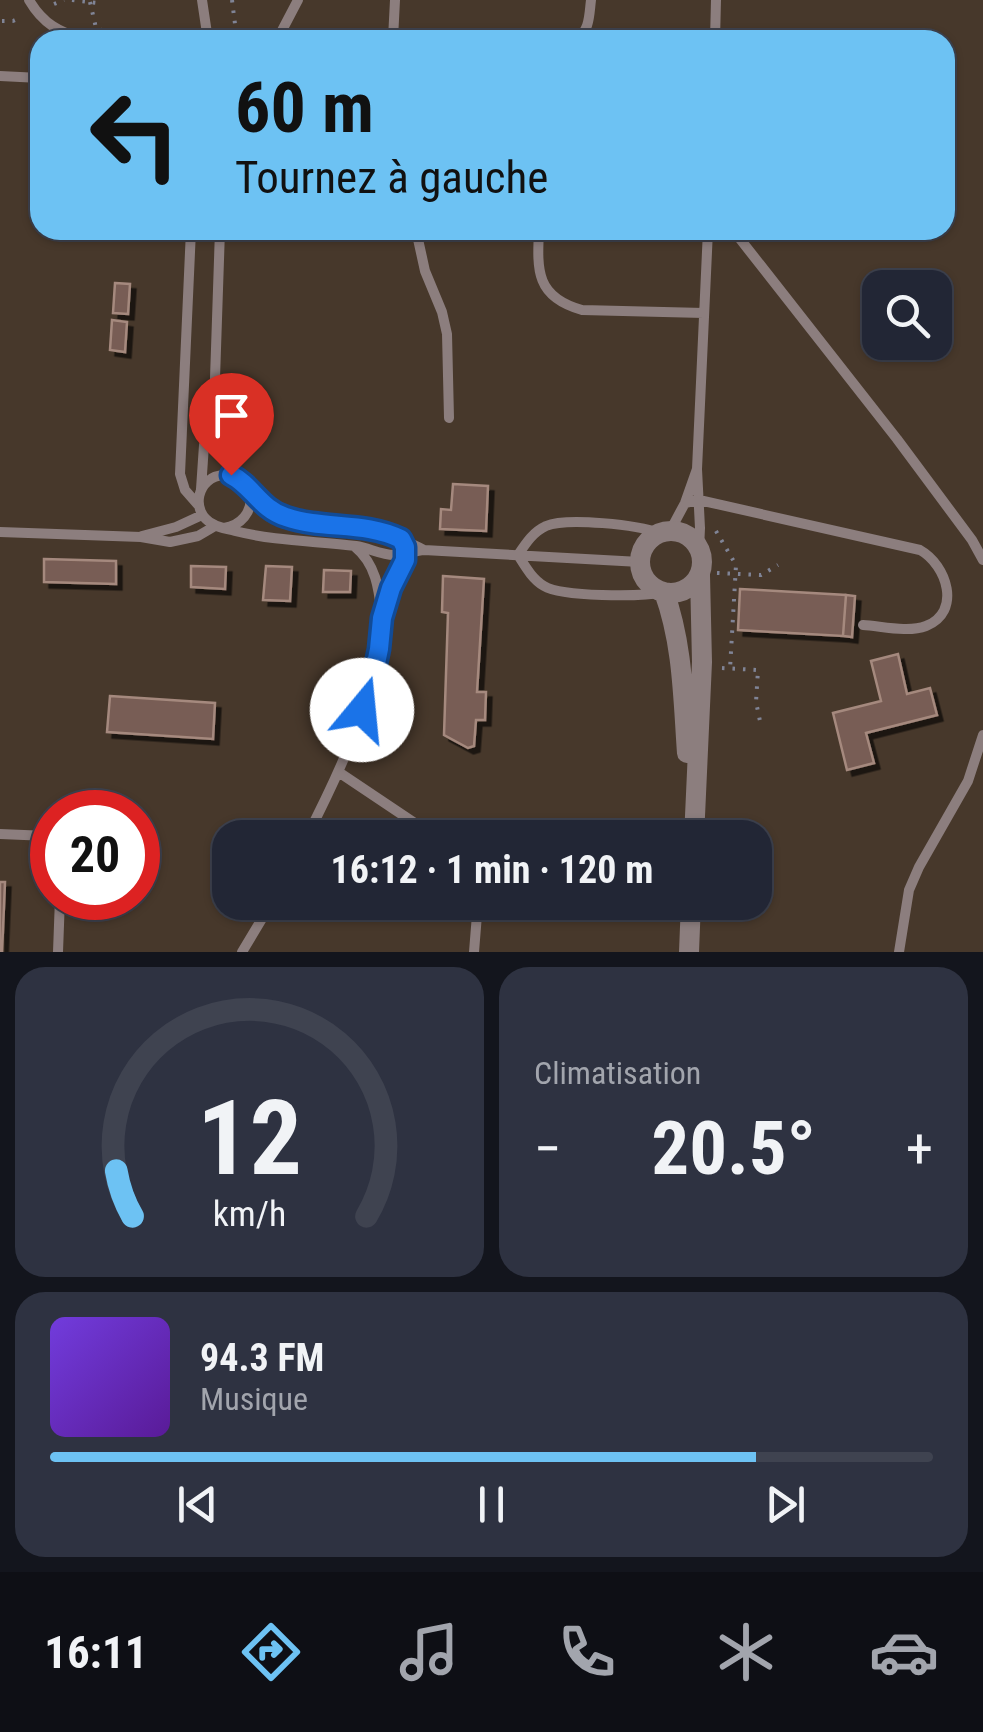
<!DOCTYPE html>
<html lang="fr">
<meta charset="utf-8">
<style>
:root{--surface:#222635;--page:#2e3241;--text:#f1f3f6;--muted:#a2a5ad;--line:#3f4350;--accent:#6dc2f3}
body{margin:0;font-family:"Roboto Condensed",sans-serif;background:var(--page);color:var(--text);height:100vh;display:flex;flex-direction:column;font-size:38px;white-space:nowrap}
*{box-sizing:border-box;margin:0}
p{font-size:32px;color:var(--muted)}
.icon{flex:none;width:55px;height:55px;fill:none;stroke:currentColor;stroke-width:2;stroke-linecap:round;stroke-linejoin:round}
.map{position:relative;height:952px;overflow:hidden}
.drawer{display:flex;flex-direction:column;gap:15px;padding:15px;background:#13151d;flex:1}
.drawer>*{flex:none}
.top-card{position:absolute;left:30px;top:30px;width:925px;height:210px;border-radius:30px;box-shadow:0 2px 8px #0004,0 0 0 2px var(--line);background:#6dc2f3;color:#111;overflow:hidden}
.tools{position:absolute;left:862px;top:270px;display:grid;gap:20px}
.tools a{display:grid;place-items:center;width:90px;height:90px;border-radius:20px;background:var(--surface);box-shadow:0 2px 8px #0004,0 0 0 2px var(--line);font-size:50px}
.speed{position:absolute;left:30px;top:790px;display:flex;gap:20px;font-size:50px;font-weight:700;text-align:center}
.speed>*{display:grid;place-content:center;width:130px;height:130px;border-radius:50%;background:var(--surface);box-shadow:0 2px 8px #0004,0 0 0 2px var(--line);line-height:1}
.speed .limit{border:15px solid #d22;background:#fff;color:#111}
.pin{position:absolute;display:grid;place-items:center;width:85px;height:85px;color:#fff;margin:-102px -42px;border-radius:50% 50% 50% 0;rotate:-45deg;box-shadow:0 0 10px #0007}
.pin .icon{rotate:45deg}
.me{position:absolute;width:110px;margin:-55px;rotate:17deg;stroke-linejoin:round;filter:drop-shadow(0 0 8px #0008)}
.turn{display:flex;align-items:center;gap:35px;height:210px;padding:0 40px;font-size:45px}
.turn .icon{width:130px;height:130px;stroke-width:2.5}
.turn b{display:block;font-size:70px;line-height:85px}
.big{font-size:75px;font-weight:700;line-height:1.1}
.drawer .tile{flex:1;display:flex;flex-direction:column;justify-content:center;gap:15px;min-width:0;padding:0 35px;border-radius:30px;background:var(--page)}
.drawer .dial{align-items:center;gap:0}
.dial svg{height:260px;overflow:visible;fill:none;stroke:var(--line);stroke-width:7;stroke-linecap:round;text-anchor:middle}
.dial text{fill:var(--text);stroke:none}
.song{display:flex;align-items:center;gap:30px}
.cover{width:120px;height:120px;border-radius:15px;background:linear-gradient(135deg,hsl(260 70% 55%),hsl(270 70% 35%))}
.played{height:10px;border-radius:5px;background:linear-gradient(90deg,var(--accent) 80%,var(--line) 80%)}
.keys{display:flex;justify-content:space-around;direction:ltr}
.heat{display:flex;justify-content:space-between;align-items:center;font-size:55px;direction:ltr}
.drawer .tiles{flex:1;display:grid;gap:15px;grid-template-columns:1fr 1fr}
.tile:last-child{grid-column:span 2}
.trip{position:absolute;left:212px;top:820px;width:560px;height:100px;border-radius:30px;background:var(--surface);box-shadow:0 2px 8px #0004,0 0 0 2px var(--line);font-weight:700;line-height:100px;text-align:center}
.menu{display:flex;height:160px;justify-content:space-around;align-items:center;background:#0e0f15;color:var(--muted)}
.menu .icon{width:70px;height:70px}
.menu .on{color:var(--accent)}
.menu b{font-size:45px;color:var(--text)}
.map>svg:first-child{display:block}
.industrial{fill:#47382b;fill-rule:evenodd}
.building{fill:#785d54;stroke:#a5897e;stroke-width:2.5;filter:url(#shadow)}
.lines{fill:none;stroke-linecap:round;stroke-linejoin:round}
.path{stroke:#808496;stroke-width:4;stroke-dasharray:2.5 8;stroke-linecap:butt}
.lane{stroke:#8c7e7e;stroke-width:10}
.street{stroke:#8c7e7e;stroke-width:20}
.route-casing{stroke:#114b97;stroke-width:25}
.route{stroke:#1a73e8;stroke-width:18}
</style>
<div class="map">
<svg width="983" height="952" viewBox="0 0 983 952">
<defs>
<filter id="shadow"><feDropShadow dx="5.5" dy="5.5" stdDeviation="0" flood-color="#0009"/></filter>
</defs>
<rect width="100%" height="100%" fill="#2e3247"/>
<path class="industrial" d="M0 0H983V952H0ZM40 40H945V230H40ZM880 288H935V342H880ZM52 812H138V898H52ZM230 838H755V902H230Z"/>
<path class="building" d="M115 283 130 284 128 314 113 313Z
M112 320 127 322 125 352 110 350Z
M453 484 488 486 486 531 440 529 441 509 451 510Z
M44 559 116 561V584L44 582Z
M191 566 226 567 225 589 191 587Z
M266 566 292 567 290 601 263 600Z
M324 570 351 571 350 592H323Z
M443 576 484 579 477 692H486L485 720H476L474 746 468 748 444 735 448 613 442 612Z
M740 589 846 595 843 636 738 630Z
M846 595 855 596 852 637 843 636Z
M898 654 907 694 930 688 937 715 866 733 874 763 847 770 833 713 881 701 871 661Z
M110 696 215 703 213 739 107 732Z
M0 882H5L2 952H0Z"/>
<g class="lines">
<path class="path" d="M72 0 97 3
M232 0 237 40
M90 2 96 28 131 40
M54 4 64 0
M2 21H13L20 18
M716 531 736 565 730 669
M717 573 761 575 778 565
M722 668 758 670 756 702 760 721"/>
<path class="lane" d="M29 0C43 24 59 32 85 40
M202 0 208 40
M393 33 476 40
M393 39 395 0
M277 40 298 0
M576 40C590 30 589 16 591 0
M715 40 716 0
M0 76 40 78
M191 230 180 474 185 490 199 506
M416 230 425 271 442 312 447 334 449 418
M539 230C537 271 536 297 582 310L704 313
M733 230 897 439 972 540 983 560
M214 408 220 230
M697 469 708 230
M201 489 204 445 214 408 222 447 238 478
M685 503 699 500 920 550C947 565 962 612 926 626 908 633 881 626 863 625
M224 528C261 522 258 473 224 475 197 476 189 512 213 524 219 528 228 529 235 531 275 541 315 541 356 546 369 548 381 555 394 555 404 555 414 551 424 550 408 542 391 533 373 528 322 517 292 533 249 491
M670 531 685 503 697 469 700 528 699 549
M0 532 141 537 170 542 198 536 215 526
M660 533C638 525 567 517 546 526 533 532 526 543 518 555 525 566 532 579 544 586 562 597 641 597 664 592
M142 536 176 527 202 515
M355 547C377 565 379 591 382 617L391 588 405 560V548
M424 550 640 562
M340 773 437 838
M0 834 48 836 52 838
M306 838C342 768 375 697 382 617
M58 952 60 898
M242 952 272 902
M474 952 478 902
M899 952 909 890 919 867 968 781 983 735"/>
<path class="street" d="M640 562a31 31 0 1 1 62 0a31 31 0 1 1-62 0Z
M664 592C683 644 683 698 687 753
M694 838 702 662 700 575
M689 952 691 902"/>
</g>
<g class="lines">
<defs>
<path id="route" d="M231 475C252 485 260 509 286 517 324 530 364 521 401 539L405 547V560L391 588 382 618 379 649 373 678 362 710"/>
</defs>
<use href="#route" class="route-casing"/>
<use href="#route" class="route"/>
</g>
</svg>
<div class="tools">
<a><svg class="icon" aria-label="search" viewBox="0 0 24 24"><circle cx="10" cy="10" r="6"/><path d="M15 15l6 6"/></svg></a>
</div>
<div class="speed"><div class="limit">20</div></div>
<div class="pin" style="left:231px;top:475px;background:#d93025"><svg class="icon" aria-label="arrive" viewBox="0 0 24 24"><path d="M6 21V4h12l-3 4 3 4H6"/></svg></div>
<svg class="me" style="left:362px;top:710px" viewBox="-20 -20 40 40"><circle r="19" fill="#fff"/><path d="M0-13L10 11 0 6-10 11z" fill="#1a73e8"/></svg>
<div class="trip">16:12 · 1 min · 120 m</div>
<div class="top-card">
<div class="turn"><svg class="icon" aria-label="left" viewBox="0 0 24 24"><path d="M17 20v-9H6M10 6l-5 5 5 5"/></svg><div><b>60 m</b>Tournez à gauche</div></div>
</div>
</div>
<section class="drawer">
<div class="tiles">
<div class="tile dial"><svg viewBox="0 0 100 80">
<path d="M14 69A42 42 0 1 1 86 69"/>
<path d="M14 69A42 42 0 0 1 9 55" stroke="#6dc2f3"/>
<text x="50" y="56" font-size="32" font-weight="700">12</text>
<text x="50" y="72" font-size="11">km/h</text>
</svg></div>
<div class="tile"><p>Climatisation</p>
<div class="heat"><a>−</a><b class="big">20.5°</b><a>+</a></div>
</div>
<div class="tile">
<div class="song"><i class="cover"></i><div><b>94.3 FM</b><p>Musique</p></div></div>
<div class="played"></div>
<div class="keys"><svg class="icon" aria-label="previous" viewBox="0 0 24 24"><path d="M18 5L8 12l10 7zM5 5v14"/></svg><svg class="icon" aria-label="pause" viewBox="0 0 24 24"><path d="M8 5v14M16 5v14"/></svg><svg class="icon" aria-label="next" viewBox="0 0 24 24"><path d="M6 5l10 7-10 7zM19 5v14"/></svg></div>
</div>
</div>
</section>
<nav class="menu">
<b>16:11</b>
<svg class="icon on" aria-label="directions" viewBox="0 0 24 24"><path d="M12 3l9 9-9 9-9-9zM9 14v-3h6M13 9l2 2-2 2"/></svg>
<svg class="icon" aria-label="music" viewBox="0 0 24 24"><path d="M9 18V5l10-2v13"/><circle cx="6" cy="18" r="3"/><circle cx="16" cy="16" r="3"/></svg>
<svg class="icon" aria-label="phone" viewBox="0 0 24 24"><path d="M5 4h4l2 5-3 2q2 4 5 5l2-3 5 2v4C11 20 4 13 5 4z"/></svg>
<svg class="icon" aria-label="climate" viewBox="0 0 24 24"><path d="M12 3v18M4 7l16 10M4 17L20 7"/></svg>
<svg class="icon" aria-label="car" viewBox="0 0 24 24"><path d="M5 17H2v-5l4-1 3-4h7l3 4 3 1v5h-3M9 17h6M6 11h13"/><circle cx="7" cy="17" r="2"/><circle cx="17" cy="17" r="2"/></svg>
</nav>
